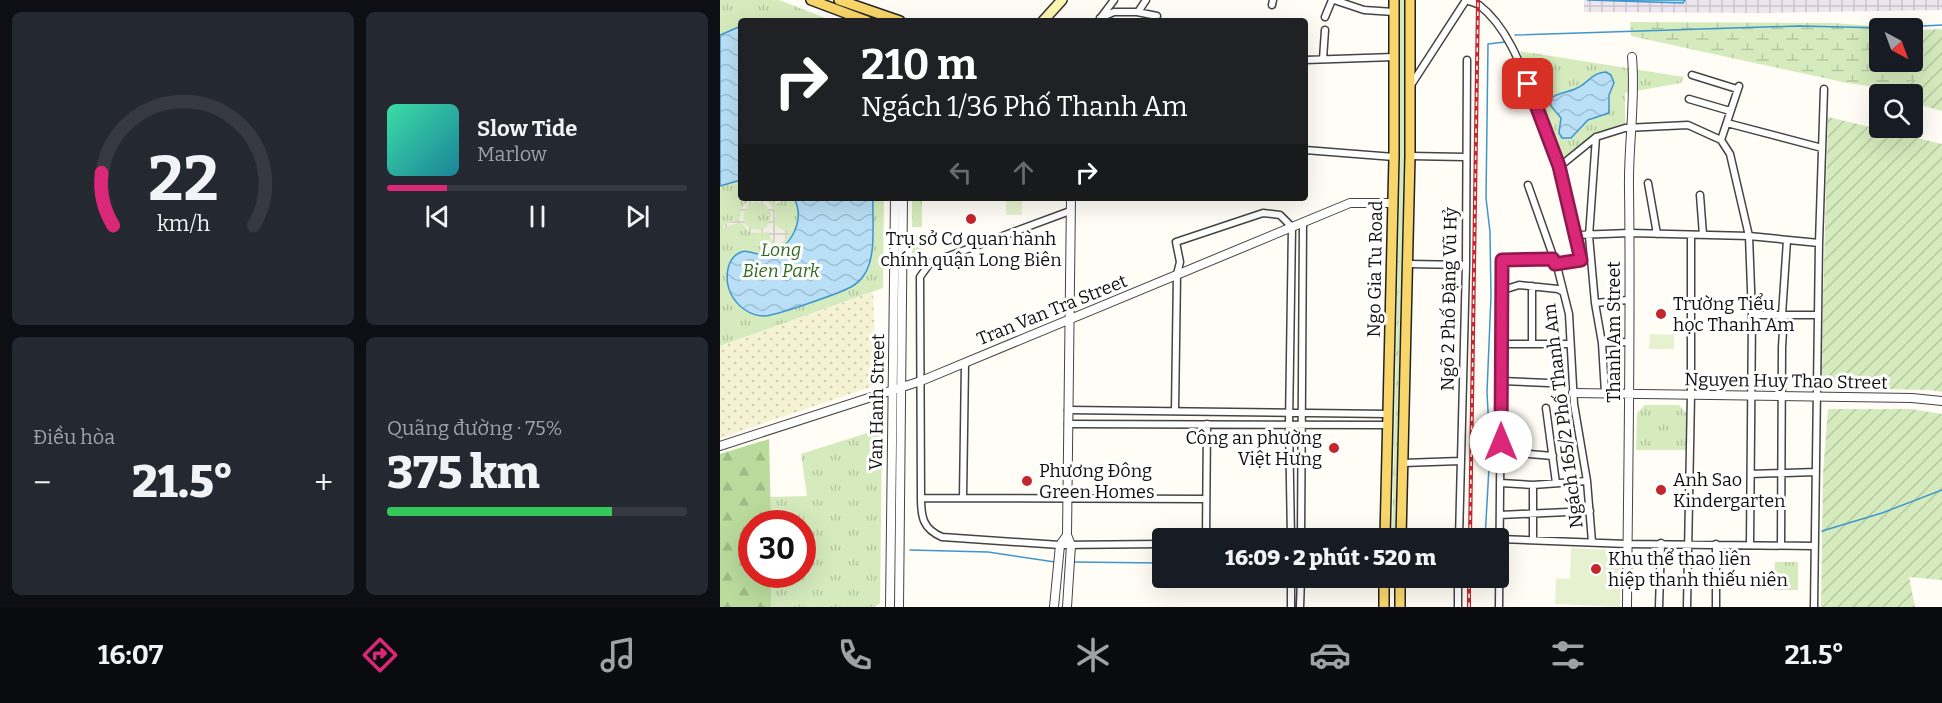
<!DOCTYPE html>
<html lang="vi">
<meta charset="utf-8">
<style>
:root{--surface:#171b24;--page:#242831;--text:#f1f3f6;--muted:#9ea1a6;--line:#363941;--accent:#db2777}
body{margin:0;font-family:Bitter,serif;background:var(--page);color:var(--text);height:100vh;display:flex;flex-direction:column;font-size:22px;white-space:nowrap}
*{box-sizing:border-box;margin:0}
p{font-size:20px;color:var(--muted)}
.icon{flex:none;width:33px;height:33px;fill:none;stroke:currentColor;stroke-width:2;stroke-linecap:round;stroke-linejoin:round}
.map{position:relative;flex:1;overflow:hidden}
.sheet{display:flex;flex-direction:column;gap:12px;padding:12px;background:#0d0f14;width:720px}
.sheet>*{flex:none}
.top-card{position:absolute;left:18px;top:18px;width:570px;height:183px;border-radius:6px;box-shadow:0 6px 24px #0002;background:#202124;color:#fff;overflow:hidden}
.needle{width:39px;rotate:139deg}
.tools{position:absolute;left:1149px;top:18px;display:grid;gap:12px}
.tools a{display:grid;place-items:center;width:54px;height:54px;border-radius:6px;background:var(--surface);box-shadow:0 6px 24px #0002;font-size:30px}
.speed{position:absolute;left:18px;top:510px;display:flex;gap:12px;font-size:30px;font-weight:700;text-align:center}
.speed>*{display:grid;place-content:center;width:78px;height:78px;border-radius:50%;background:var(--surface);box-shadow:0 6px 24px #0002;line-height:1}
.speed .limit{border:9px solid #d22;background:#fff;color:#111}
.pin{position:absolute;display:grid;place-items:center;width:51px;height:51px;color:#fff;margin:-26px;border-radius:12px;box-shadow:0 3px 9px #0006}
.me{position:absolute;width:66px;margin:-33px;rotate:0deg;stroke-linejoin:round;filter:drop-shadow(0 0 4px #0008)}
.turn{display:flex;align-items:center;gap:21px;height:126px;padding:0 24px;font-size:27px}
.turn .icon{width:78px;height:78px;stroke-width:2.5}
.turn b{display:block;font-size:42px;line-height:51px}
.lanes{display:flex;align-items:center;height:57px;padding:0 24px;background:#0003;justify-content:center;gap:30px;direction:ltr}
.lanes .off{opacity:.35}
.big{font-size:45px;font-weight:800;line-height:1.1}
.sheet .widget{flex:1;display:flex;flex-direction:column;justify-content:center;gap:9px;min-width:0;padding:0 21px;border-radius:9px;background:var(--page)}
.sheet .dial{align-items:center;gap:0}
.dial svg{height:156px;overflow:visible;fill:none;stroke:var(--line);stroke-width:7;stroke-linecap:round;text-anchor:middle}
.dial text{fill:var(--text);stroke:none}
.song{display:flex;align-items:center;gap:18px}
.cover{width:72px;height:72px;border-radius:9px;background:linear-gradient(135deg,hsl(160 70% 55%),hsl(190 70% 35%))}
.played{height:6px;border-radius:3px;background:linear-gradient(90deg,var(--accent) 20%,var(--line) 20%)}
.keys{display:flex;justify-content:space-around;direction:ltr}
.heat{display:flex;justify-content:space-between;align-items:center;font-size:33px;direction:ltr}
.charge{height:9px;border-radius:4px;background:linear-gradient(90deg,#34c759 75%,var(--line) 0)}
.sheet .tiles{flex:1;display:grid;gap:12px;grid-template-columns:repeat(2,1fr)}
.trip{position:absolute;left:432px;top:528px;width:357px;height:60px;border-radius:6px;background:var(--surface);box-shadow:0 6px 24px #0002;font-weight:800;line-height:60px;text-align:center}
.tabs{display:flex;height:96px;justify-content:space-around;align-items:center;background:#090b0e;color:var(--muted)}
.tabs .icon{width:42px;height:42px}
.tabs .selected{color:var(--accent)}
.tabs b{font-size:27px;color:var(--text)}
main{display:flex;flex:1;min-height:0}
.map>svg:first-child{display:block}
.industrial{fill:url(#industrial-grid)}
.farmland{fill:url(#farmland-dots)}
.grass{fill:url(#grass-tufts)}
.forest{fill:url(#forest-firs)}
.wetland{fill:url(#wetland-marsh)}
.garden{fill:url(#garden-furrows)}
.pitch{fill:#e6f2cf}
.plaza{fill:url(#plaza-grid);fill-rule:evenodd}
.water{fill:url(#water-waves);stroke:#3f96cf;stroke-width:1.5}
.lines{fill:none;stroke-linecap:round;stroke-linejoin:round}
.stream{stroke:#3f96cf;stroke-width:1.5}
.minor-casing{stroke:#444;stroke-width:9}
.tertiary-casing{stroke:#444;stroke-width:10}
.secondary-casing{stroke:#333;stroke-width:12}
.primary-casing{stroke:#222;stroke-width:12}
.minor{stroke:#fff;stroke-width:6}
.tertiary{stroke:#fff;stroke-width:8}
.secondary{stroke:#fff6b0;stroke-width:9}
.primary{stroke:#f9d66b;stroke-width:9}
.rail-casing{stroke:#c4262e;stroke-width:4}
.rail{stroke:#fff;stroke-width:1.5;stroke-dasharray:4.5;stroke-linecap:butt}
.route-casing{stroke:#8e194d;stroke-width:15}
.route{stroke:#db2777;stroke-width:10}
.poi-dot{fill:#c4262e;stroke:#fff;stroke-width:2}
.labels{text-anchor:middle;stroke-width:6;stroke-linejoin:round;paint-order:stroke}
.poi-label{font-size:18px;fill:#111;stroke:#fff;text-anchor:start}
.park-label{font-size:18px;font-style:italic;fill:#2f6b1f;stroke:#fff}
.street-label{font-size:18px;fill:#111;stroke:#fff}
</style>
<main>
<section class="sheet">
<div class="tiles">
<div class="widget dial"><svg viewBox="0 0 100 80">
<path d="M14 69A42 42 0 1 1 86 69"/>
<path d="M14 69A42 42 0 0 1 8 42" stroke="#db2777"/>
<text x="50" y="56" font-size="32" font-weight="700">22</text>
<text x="50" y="72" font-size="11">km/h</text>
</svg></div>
<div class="widget">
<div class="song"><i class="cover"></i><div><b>Slow Tide</b><p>Marlow</p></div></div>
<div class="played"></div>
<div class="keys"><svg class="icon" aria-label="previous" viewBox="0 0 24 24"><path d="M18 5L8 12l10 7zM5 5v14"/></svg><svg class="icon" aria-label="pause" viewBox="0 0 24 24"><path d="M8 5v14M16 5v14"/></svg><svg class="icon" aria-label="next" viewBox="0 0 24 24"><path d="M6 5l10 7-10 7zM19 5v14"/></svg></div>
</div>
<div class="widget"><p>Điều hòa</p>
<div class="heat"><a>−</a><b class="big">21.5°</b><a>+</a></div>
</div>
<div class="widget"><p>Quãng đường · 75%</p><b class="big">375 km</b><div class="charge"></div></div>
</div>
</section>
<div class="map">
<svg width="1222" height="607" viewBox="0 0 1222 607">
<defs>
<pattern id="industrial-grid" width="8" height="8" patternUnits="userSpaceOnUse" patternTransform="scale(1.5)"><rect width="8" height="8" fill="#eee6ef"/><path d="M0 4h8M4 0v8" fill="none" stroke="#cbc4cc"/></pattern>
<pattern id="farmland-dots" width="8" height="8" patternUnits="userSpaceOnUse" patternTransform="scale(1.5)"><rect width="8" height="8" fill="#f6f3d4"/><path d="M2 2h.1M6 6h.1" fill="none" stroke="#d2cfb5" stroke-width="1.8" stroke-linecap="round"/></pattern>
<pattern id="grass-tufts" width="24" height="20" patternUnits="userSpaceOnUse" patternTransform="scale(1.5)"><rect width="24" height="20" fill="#d5ebbd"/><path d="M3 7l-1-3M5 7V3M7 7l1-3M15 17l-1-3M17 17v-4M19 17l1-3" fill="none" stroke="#b6c8a1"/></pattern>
<pattern id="forest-firs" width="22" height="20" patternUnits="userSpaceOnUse" patternTransform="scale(1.5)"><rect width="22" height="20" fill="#b9dc9c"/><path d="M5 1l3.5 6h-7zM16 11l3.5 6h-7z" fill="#9ebc85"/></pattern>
<pattern id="wetland-marsh" width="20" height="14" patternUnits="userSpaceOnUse" patternTransform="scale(1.5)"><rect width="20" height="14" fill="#d5ebbd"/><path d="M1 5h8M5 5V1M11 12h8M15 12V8" fill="none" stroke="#b6c8a1"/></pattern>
<pattern id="garden-furrows" width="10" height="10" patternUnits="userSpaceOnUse" patternTransform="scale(1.5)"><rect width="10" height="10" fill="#d5ebbd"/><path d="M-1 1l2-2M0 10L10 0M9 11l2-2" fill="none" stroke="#b6c8a1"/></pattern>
<pattern id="plaza-grid" width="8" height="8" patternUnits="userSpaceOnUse" patternTransform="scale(1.5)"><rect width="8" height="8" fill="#f1ede2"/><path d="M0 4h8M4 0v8" fill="none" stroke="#cecac1"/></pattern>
<pattern id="water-waves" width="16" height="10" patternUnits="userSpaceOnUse" patternTransform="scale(1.5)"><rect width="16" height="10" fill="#b9e0f7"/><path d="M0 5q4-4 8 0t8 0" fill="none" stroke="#9ebfd3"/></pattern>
</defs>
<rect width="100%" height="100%" fill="#fffdf5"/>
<path class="industrial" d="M864 0H1222V10L1048 13 864 12Z"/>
<path class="farmland" d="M153 292 157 385 0 438V346Z"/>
<path class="grass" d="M0 0H59L113 21H21V198H164L163 288 0 346Z
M680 0H684V157L675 538H672L680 157Z
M800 51 964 77 961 83 905 93V124L872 137 840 162Z
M192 198H202V227H192Z
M192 234 202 235 201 262 192 257Z
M925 405H959L967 414V450H916L917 413Z
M162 431 160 603 155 607H51V575L82 574V524L51 523 50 497 87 496 81 454 147 433Z
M1055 562H1078V590H1054Z"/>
<path class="forest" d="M49 439 51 523 32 524V574L51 575V607H0V454Z"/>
<path class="wetland" d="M910 22 1113 23 1180 28H1160V62H1192L1193 29 1202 30 1207 79 1155 87 1127 83 911 36Z"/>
<path class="garden" d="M1222 29V111L1193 103 1192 94H1163L1156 92 1155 87 1206 79 1202 30Z
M1108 117 1222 144V392L1210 390 1113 388 1101 373Z
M1108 409H1191L1222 414V580L1189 577 1195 607H1101L1103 473Z"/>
<path class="pitch" d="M286 198H302V215H286Z
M930 334 954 335V349H929Z
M851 548 894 550 899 553 901 559 900 607 835 604 836 578 850 579Z"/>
<path class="plaza" d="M33 198H66L55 205 51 200 48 201 56 213 54 225 70 234 57 248 47 232 33 234 28 231 21 222 4 228 3 225 20 219 21 210 24 205ZM35 202 45 204 52 215 47 227 39 230 30 228 26 225 23 216 27 206Z"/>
<path class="water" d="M867 0H965L963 3Z
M21 26V180L0 186V35Z
M886 72 891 75 894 83 889 95V113L868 120 851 138H842L839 133 841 118 831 106 830 99C837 92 848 93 857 88 868 83 873 72 886 72Z
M74 198H153C152 220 157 257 144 275 141 280 136 284 131 287 120 293 55 316 44 316 30 316 17 306 11 294 5 282 5 260 19 253 27 248 37 256 46 255 70 250 86 221 74 198Z"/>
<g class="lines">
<path class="stream" d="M795 35 1079 26 1165 28 1222 25
M1102 531 1162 513 1222 490
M765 538 770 450 767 392 771 296 770 232 766 198 768 44 785 42
M190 550 268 552 335 562
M352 562 442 563"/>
<defs>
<path id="minor" d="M614 0 644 10 674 12
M552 5 553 0
M417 12 437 16
M382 16 394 0
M605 17 612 0
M380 18 394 12H418L426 0
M603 59 605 30
M585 60 674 57
M972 75 1017 89
M691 85 746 0C751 2 756 3 759 5 789 28 803 71 816 105 835 156 851 206 861 260L835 264
M969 99 1010 111
M1007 123 1102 148
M876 137 869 236 875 303 882 343 885 393
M1001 140 1010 154 1029 236 1032 315 1030 544
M1001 140 1019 86
M585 150 674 157
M690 156 745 157
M839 167 876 137 905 128 968 125 1001 140
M928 183 937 234
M808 185 838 270 849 314 854 404 867 481 872 542
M980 195 983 235
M350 211 210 263 200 277 201 498 486 499
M856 235 910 233 1029 236 1099 243
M688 264 746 265
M812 286V344
M783 290 799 285 838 289 843 292
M875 303 908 300
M1032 315H1098
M1062 315 1067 240
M1004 329 1031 324
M882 343 908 342
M782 344H850
M782 381 829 383
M826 408 836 483
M348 410 668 414
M455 411 457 274 460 262 456 242 543 213 560 215 572 227 569 425 571 538
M348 424 668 425
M809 454 833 456
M683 463 740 461
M1031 474 1096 472
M781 483 813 485 867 481
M813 485V540
M201 498C201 517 203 529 222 537L340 545 442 544
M243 498 245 363
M780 515 870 511
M486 538 487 424
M581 538 583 223
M739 538 746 265 747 60
M780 539 907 544 1094 546
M996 544V607
M1061 545 1062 347 1064 315
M571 578V607
M738 578V607
M580 607 581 578
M779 607 782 260 833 259
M939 607 941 543
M967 607 971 394V235
M1094 607 1099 243 1104 89"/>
<path id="tertiary" d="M853 393 1192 398 1222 401
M0 446 201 381 630 203H673
M170 607 175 198
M179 607 183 198
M334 607 340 545 347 535
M347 607 351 545 347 535 351 198
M907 607C908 468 911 328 909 189 908 145 916 101 912 57"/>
<path id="secondary" d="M323 21 342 0"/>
<path id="primary" d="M91 0 147 21
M119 0 180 21
M665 538 674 157V0
M681 538 690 156V0
M664 607V578
M680 607V578"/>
</defs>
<use href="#minor" class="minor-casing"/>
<use href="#tertiary" class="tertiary-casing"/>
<use href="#secondary" class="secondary-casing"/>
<use href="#primary" class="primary-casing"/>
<use href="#minor" class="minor"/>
<use href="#tertiary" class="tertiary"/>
<use href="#secondary" class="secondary"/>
<use href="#primary" class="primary"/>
<defs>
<path id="rail" d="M750 538 758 0
M749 607V578"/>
</defs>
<use href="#rail" class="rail-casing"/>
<use href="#rail" class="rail"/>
</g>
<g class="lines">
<defs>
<path id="route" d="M781 442 782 260 833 259 835 264 861 260 839 166 808 84"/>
</defs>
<use href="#route" class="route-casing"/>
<use href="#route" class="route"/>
</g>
<g class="poi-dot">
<circle cx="251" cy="219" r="6"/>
<circle cx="941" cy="314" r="6"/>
<circle cx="614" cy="448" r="6"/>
<circle cx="307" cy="481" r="6"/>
<circle cx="941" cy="490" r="6"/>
<circle cx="876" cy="569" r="6"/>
</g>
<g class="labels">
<g class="poi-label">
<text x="251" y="245" text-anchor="middle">Trụ sở Cơ quan hành<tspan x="251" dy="21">chính quận Long Biên</tspan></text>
<text x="953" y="310">Trường Tiểu<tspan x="953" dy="21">học Thanh Am</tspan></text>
<text x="602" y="444" text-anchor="end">Công an phường<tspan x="602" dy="21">Việt Hưng</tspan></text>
<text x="319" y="477">Phương Đông<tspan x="319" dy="21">Green Homes</tspan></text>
<text x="953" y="486">Anh Sao<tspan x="953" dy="21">Kindergarten</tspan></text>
<text x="888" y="565">Khu thể thao liên<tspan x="888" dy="21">hiệp thanh thiếu niên</tspan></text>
</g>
<g class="park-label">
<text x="61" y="256">Long<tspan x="61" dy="21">Bien Park</tspan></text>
</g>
<g class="street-label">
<text transform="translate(655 269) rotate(-89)" y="6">Ngo Gia Tu Road</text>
<text transform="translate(729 299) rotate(-89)" y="6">Ngõ 2 Phố Đặng Vũ Hỷ</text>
<text transform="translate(332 310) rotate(-22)" y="6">Tran Van Tra Street</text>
<text transform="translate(894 332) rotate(-90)" y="6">Thanh Am Street</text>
<text transform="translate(1066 381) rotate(1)" y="6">Nguyen Huy Thao Street</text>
<text transform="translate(157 402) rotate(-89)" y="6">Van Hanh Street</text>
<text transform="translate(843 416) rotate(-97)" y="6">Ngách 165/2 Phố Thanh Am</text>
</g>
</g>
</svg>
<div class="tools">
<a><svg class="needle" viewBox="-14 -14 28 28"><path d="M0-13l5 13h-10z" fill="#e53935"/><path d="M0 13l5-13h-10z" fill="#9ea1a6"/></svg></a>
<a><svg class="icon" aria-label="search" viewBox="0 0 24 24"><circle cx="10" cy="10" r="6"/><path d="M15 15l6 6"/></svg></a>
</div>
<div class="speed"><div class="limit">30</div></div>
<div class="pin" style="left:808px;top:84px;background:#d93025"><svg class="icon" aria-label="arrive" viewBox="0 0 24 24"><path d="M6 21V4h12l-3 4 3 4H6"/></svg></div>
<svg class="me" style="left:781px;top:442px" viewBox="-20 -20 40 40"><circle r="19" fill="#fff"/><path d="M0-13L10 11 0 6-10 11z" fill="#db2777"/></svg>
<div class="trip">16:09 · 2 phút · 520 m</div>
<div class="top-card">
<div class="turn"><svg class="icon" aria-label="right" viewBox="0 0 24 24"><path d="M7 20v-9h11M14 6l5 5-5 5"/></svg><div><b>210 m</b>Ngách 1/36 Phố Thanh Am</div></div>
<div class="lanes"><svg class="icon off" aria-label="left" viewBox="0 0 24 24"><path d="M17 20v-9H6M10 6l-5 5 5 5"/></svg><svg class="icon off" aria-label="ahead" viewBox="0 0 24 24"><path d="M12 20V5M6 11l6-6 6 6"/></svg><svg class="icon" aria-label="right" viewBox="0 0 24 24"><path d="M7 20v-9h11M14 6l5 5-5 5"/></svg></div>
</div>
</div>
</main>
<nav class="tabs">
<b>16:07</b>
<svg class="icon selected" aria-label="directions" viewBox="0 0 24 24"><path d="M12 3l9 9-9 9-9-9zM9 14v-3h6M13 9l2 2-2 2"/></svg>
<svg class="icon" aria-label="music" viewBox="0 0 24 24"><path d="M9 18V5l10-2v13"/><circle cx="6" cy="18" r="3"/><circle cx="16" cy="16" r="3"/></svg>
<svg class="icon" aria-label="phone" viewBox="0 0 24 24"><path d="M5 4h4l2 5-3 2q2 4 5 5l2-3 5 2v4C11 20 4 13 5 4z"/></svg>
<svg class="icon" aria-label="climate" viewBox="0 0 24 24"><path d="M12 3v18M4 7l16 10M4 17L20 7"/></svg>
<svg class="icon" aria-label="car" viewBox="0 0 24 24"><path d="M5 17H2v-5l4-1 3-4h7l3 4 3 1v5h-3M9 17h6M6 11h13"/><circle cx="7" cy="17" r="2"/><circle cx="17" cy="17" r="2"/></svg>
<svg class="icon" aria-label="filters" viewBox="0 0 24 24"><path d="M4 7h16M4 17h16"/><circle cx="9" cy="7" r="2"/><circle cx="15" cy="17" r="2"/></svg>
<b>21.5°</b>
</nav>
